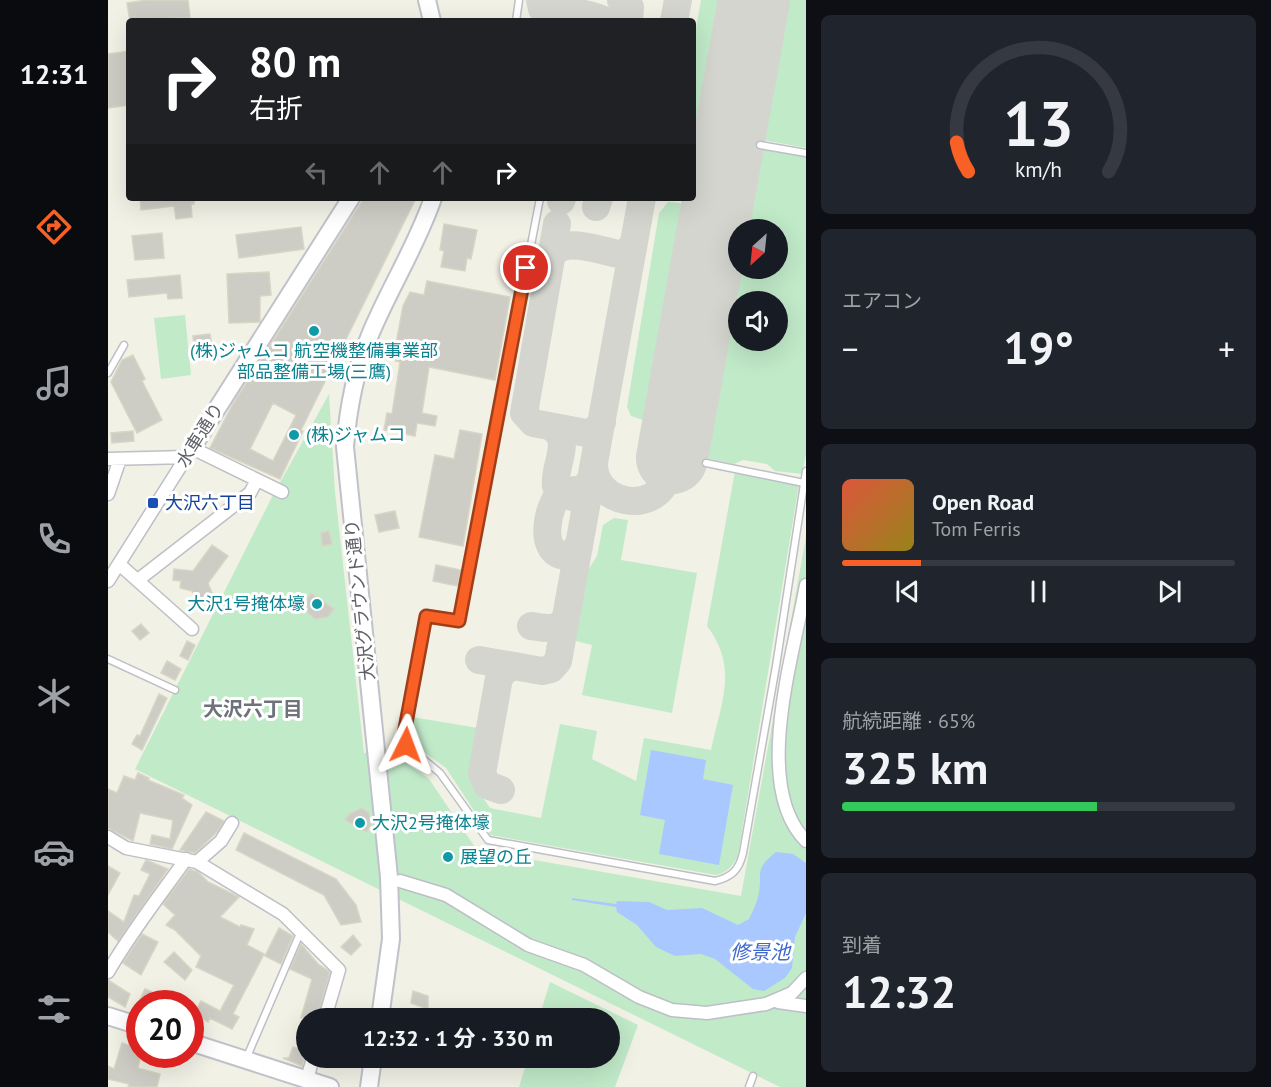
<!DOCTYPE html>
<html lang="ja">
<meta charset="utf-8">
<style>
:root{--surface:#171b24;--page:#20242c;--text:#f1f3f6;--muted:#9ea1a6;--line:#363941;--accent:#f86025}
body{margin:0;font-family:"PT Sans","Noto Sans JP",sans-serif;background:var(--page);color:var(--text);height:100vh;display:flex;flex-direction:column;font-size:22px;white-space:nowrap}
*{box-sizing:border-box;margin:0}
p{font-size:20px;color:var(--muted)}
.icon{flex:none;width:33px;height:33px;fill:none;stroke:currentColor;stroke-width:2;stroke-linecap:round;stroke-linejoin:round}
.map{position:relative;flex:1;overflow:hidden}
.side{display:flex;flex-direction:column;gap:15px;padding:15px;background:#0d0f14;width:465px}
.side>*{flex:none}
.guide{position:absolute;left:18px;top:18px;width:570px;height:183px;border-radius:6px;box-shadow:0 6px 24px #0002;background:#202124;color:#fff;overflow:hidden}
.needle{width:39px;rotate:207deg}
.tools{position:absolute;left:620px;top:219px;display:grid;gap:12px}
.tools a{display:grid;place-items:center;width:60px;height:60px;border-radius:50%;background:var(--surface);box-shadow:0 6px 24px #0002;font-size:30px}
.speed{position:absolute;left:18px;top:990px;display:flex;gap:12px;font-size:30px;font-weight:700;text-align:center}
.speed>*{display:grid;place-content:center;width:78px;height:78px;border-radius:50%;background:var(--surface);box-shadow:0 6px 24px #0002;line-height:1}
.speed .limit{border:9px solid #d22;background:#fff;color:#111}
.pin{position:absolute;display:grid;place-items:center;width:51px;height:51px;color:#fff;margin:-26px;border:3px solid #fff;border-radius:50%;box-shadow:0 2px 6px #0007}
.me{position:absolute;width:66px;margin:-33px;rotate:3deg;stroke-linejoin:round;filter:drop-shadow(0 0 4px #0008)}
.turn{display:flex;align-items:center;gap:21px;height:126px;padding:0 24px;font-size:27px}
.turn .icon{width:78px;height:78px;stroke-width:2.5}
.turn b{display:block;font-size:42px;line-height:51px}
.lanes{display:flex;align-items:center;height:57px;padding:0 24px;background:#0003;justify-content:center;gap:30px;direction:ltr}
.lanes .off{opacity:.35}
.big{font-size:45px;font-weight:700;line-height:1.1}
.side .card{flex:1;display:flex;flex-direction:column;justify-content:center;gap:9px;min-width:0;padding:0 21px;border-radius:9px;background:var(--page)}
.side .dial{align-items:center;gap:0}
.dial svg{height:156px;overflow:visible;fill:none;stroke:var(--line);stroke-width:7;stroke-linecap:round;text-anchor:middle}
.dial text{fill:var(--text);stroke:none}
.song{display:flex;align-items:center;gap:18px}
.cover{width:72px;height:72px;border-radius:9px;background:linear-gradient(135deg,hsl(10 70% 55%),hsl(50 70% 35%))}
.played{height:6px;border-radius:3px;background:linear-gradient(90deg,var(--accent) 20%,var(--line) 20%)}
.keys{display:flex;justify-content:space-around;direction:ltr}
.heat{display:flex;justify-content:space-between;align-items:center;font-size:33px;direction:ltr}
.charge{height:9px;border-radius:4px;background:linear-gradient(90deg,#34c759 65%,var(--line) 0)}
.trip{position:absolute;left:188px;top:1008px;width:324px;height:60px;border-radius:30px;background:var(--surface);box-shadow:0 6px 24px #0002;font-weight:700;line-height:60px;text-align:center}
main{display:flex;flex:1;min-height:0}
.tab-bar{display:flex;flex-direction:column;width:108px;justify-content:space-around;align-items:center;background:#090b0e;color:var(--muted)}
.tab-bar .icon{width:42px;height:42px}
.tab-bar .active{color:var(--accent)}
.tab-bar b{font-size:27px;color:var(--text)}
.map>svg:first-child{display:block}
.green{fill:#c1eac9;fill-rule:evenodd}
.water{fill:#a8c8ff}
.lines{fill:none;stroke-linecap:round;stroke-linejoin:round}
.taxiway{stroke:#d5d5d0;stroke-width:28}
.runway{stroke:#d5d5d0;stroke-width:72}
.building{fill:#cecdc5;stroke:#d7d5c4;stroke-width:1.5;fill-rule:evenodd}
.lane-casing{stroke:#bebfc6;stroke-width:9}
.street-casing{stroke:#bebfc6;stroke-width:15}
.secondary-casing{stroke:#c0c2ca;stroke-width:20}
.lane{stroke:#fff;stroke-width:6}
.street{stroke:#fff;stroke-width:12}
.secondary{stroke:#fff;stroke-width:16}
.route-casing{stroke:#a13e18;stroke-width:15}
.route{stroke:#f86025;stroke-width:10}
.culture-dot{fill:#0f9aa8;stroke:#fff;stroke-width:2}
.transit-dot{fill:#1a4fb4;stroke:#fff;stroke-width:2}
.labels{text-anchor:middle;stroke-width:6;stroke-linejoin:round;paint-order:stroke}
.culture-label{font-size:18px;fill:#0d838f;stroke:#fff;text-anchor:start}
.street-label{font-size:18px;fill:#5e6068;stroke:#fff}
.transit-label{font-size:18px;fill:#164399;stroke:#fff;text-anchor:start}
.neighbourhood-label{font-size:20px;font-weight:bold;fill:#6e727a;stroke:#fff}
.water-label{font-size:20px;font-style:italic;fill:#3f68ce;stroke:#fff}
</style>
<main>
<nav class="tab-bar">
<b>12:31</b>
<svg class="icon active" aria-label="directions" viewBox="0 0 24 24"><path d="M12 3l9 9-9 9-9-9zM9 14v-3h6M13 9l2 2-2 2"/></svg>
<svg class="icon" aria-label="music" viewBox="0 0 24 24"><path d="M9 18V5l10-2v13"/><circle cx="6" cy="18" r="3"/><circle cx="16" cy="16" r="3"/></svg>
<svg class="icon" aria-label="phone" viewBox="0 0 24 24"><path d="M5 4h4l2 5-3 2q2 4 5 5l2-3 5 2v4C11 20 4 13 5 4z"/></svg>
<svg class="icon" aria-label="climate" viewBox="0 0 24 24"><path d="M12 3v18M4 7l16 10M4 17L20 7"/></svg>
<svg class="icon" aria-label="car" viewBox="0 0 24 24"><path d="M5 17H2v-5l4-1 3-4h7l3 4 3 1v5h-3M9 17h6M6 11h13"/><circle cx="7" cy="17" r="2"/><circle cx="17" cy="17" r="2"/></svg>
<svg class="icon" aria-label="filters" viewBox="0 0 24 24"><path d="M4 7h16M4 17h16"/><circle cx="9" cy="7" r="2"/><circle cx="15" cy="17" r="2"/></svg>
</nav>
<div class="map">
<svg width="698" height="1087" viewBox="0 0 698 1087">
<rect width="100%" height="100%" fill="#f1f1e6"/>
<path class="green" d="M593 0H616L585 163V45Z
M679 0H698V148L650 139Z
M651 148 698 155V454L694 474 667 471 659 464 635 460 626 464 598 458 630 269 669 268V230L637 229ZM630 302H669V340H630Z
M560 202 572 203 576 207 577 216 542 415 535 420 523 416 519 407 551 213Z
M77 315 83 375 53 379 46 318Z
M221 394 227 492 256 753 281 751 321 779 369 850 633 896 698 537V1087H672L27 769 164 497Z
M627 471 691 484 630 855C625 866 620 872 608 875L382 835 338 768 302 742 304 717 370 728 361 777 382 808 433 818 452 724 489 731 484 759 528 781 536 738 603 750C613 702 631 668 599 626Z
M506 518 520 520 513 560 589 573 564 713 474 695 484 645 464 640 478 573 489 556 495 525Z
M442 982 530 1025 507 1087H411L420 1058H501V1018H431Z"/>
<path class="water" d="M543 750 598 760 595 779 625 785 611 865 551 854 557 820 532 815Z
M668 852 685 854 698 863V913L687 937 684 968 677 978 656 991 645 989 607 959 593 954 567 956 548 947 529 925 509 912 508 907 464 900V898L508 904 509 901 541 902 559 910 594 908 630 925 641 919C644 912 648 905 650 897 656 873 644 871 668 852Z"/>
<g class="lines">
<path class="taxiway" d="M432 0 434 9 457 14 466 11C479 15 486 16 498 21
M513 0 522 7 521 21
M566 21 570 0
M585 186C606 181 612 170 619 151
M585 186C602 196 604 208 605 226
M453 201 454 198
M488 207 491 198
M449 224 416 413 425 423 478 433 486 431 494 422
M443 258C451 234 492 251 511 254L519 252 526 243
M443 427C466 439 445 466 448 486L454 494 468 498
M486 463C485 505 548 516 560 476
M471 546 460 556C428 556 439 505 453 492L474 489 483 481
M423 626C438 628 449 632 458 618
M371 660 434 671 443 669 450 661 534 198
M393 790 379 785 374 773 391 678 397 670 407 666"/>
<path class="runway" d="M564 458 646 0"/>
</g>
<path class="building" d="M39 0H80L82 17 22 21 19 3Z
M21 51V105L0 108V54Z
M32 198H86V204H83L84 217 68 219 66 206 33 210Z
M256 198H308L193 430 195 431 172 479 102 448 125 404ZM165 403 188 415 165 461 142 449Z
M336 224 369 230 363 259 359 258 357 271 333 267 336 251 332 250Z
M193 227 196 249 131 258 128 235Z
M54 233 56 258 27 260 24 236Z
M161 272 163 295 152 296V322L121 323 119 274Z
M72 275 74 298 60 299 59 293 21 297 19 280Z
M319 281 402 297 387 380 321 367 314 413 329 416 327 426 309 423 307 436 276 430 279 413 284 414 292 362 285 360 295 306 302 292 316 295Z
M102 334 105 352 87 354 85 336Z
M25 355 37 379 34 381 54 420 29 433 3 382 14 360Z
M352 430 374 434 355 546 311 537 327 455 346 459Z
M25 431 26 441 4 443 3 433Z
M287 511 291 528 271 532 267 515Z
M221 531 224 544 214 546 213 533Z
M104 545 120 556 100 583 106 598 90 607 84 591 72 588 73 581 65 580 66 569 85 571Z
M328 565 353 570 350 586 325 581Z
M203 593 226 609 220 617 207 619 199 612 198 600Z
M33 624 41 633 32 640 24 631Z
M79 641 87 645 80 660 72 656Z
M59 661 73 669 67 680 53 673Z
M51 694 59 698 34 750 24 744 29 735 32 736Z
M30 773 41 778 40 780 76 795 74 798 84 805 64 849 42 844 44 835 62 839 65 820 32 813 25 841 0 828V789L9 793 16 776 27 780Z
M254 808 261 813 263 825 259 832 237 820 241 814Z
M98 812 116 821 109 832 87 853 72 850Z
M136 833 228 879 248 905 253 922 233 925 216 895 128 850Z
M38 860 60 869 10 941 0 932V911L16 922 26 895 31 896 42 874 33 870Z
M0 866 12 873 0 895Z
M81 869 90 872 100 882 131 897 112 917 132 927 133 925 146 929 139 945 156 954 125 1014 131 1017 124 1029 102 1018 100 1022 86 1014 93 1001 112 1011 126 985 88 967 93 956 67 930 58 925 67 915 55 904Z
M171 928 185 936 173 964 157 956Z
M34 934 50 942 33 975 15 963Z
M245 935 253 945 243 955 233 947Z
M193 944 210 964 222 972 209 1018H193L204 979 182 969Z
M66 952 84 970 77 980 56 962Z
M0 980 22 994 17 1007 0 997Z
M37 989 71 1004H30Z
M305 991 320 996V1009L303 1003Z
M14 1043 32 1049 33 1054 30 1068 52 1074 49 1087H20L21 1084 0 1079V1066L6 1069Z
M185 1047 198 1051 194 1066 175 1058H181Z"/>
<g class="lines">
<defs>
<path id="lane" d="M408 21 411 0
M652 145 698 153
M432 198 351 621 318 616 296 734 298 745 332 773 380 840 607 881C624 877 631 870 635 853L668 666 698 471
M0 373 16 345
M598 463 696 483
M0 659 67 690
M138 1059 193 931
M641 1087 645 1076"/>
<path id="street" d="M0 459 78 457
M0 494 12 459
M11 564 84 629
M30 580 142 493 149 480
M0 581 84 448 174 492
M698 585C686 654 643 786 698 841
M0 837 18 848 89 862 175 914 231 970 217 1018
M89 862 113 841 124 823
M292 881 338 895 420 945 476 965 531 997 564 1010 599 1013 658 1004 684 993 698 978
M0 972C23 932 51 897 78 859
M670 1002 698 1006
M199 1079 205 1058"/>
<path id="secondary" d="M319 0 324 21
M84 448 243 198
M0 1016 32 1026
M272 1018 283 939 281 877 237 447C240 408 247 371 262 335 281 289 309 245 325 198
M82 1042 222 1087
M261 1087 265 1058"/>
</defs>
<use href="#lane" class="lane-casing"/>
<use href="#street" class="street-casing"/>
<use href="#secondary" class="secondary-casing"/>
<use href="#lane" class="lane"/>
<use href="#street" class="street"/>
<use href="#secondary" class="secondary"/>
</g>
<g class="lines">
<defs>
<path id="route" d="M298 745 296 734 318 616 351 621 418 268"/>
</defs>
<use href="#route" class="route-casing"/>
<use href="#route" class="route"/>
</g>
<g class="culture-dot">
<circle cx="206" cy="331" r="6"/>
<circle cx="186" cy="435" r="6"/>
<circle cx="209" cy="604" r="6"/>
<circle cx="252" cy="823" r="6"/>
<circle cx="340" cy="857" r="6"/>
</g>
<rect class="transit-dot" x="39" y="497" width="12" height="12" rx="3"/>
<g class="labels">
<g class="culture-label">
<text x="206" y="357" text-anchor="middle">(株)ジャムコ 航空機整備事業部<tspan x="206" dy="21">部品整備工場(三鷹)</tspan></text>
<text x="198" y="441">(株)ジャムコ</text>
<text x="197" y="610" text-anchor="end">大沢1号掩体壕</text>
<text x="264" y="829">大沢2号掩体壕</text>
<text x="352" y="863">展望の丘</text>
</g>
<g class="street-label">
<text transform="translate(92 435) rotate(-58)" y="6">水車通り</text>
<text transform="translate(252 600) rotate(-96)" y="6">大沢グラウンド通り</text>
</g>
<g class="transit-label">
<text x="57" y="509">大沢六丁目</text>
</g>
<g class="neighbourhood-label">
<text x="145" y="716">大沢六丁目</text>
</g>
<g class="water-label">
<text x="652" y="959">修景池</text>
</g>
</g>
</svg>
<div class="tools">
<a><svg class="needle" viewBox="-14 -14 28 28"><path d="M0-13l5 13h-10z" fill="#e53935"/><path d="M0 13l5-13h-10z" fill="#9ea1a6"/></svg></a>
<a><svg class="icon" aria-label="sound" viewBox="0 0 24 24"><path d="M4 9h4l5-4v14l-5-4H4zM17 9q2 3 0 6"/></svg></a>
</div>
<div class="speed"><div class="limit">20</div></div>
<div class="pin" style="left:418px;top:268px;background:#d93025"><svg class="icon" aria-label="arrive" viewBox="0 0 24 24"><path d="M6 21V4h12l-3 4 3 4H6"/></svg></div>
<svg class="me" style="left:298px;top:745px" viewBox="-20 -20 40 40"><path d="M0-17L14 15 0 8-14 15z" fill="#f86025" stroke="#fff" stroke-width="4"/></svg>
<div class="trip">12:32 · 1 分 · 330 m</div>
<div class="guide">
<div class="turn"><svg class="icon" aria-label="right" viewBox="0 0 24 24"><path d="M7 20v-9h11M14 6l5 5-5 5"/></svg><div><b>80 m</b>右折</div></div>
<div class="lanes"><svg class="icon off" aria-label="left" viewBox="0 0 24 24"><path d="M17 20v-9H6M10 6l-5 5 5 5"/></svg><svg class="icon off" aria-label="ahead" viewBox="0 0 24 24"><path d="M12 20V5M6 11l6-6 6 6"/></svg><svg class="icon off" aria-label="ahead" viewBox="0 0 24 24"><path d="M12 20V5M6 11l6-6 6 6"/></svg><svg class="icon" aria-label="right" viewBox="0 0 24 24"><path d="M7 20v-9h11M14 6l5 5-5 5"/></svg></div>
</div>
</div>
<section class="side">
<div class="card dial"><svg viewBox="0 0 100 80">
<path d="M14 69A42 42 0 1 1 86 69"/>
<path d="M14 69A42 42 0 0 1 8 54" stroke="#f86025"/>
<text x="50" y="56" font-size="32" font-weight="700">13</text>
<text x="50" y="72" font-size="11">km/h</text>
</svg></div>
<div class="card"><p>エアコン</p>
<div class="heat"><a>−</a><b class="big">19°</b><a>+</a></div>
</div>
<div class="card">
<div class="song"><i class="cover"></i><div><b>Open Road</b><p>Tom Ferris</p></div></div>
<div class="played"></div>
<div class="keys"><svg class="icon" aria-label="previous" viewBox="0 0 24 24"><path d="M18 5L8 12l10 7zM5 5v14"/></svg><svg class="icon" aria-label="pause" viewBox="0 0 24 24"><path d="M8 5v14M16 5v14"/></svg><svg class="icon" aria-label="next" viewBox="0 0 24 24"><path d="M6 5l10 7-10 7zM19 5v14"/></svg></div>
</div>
<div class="card"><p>航続距離 · 65%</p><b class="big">325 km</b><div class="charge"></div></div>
<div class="card"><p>到着</p><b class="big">12:32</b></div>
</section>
</main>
